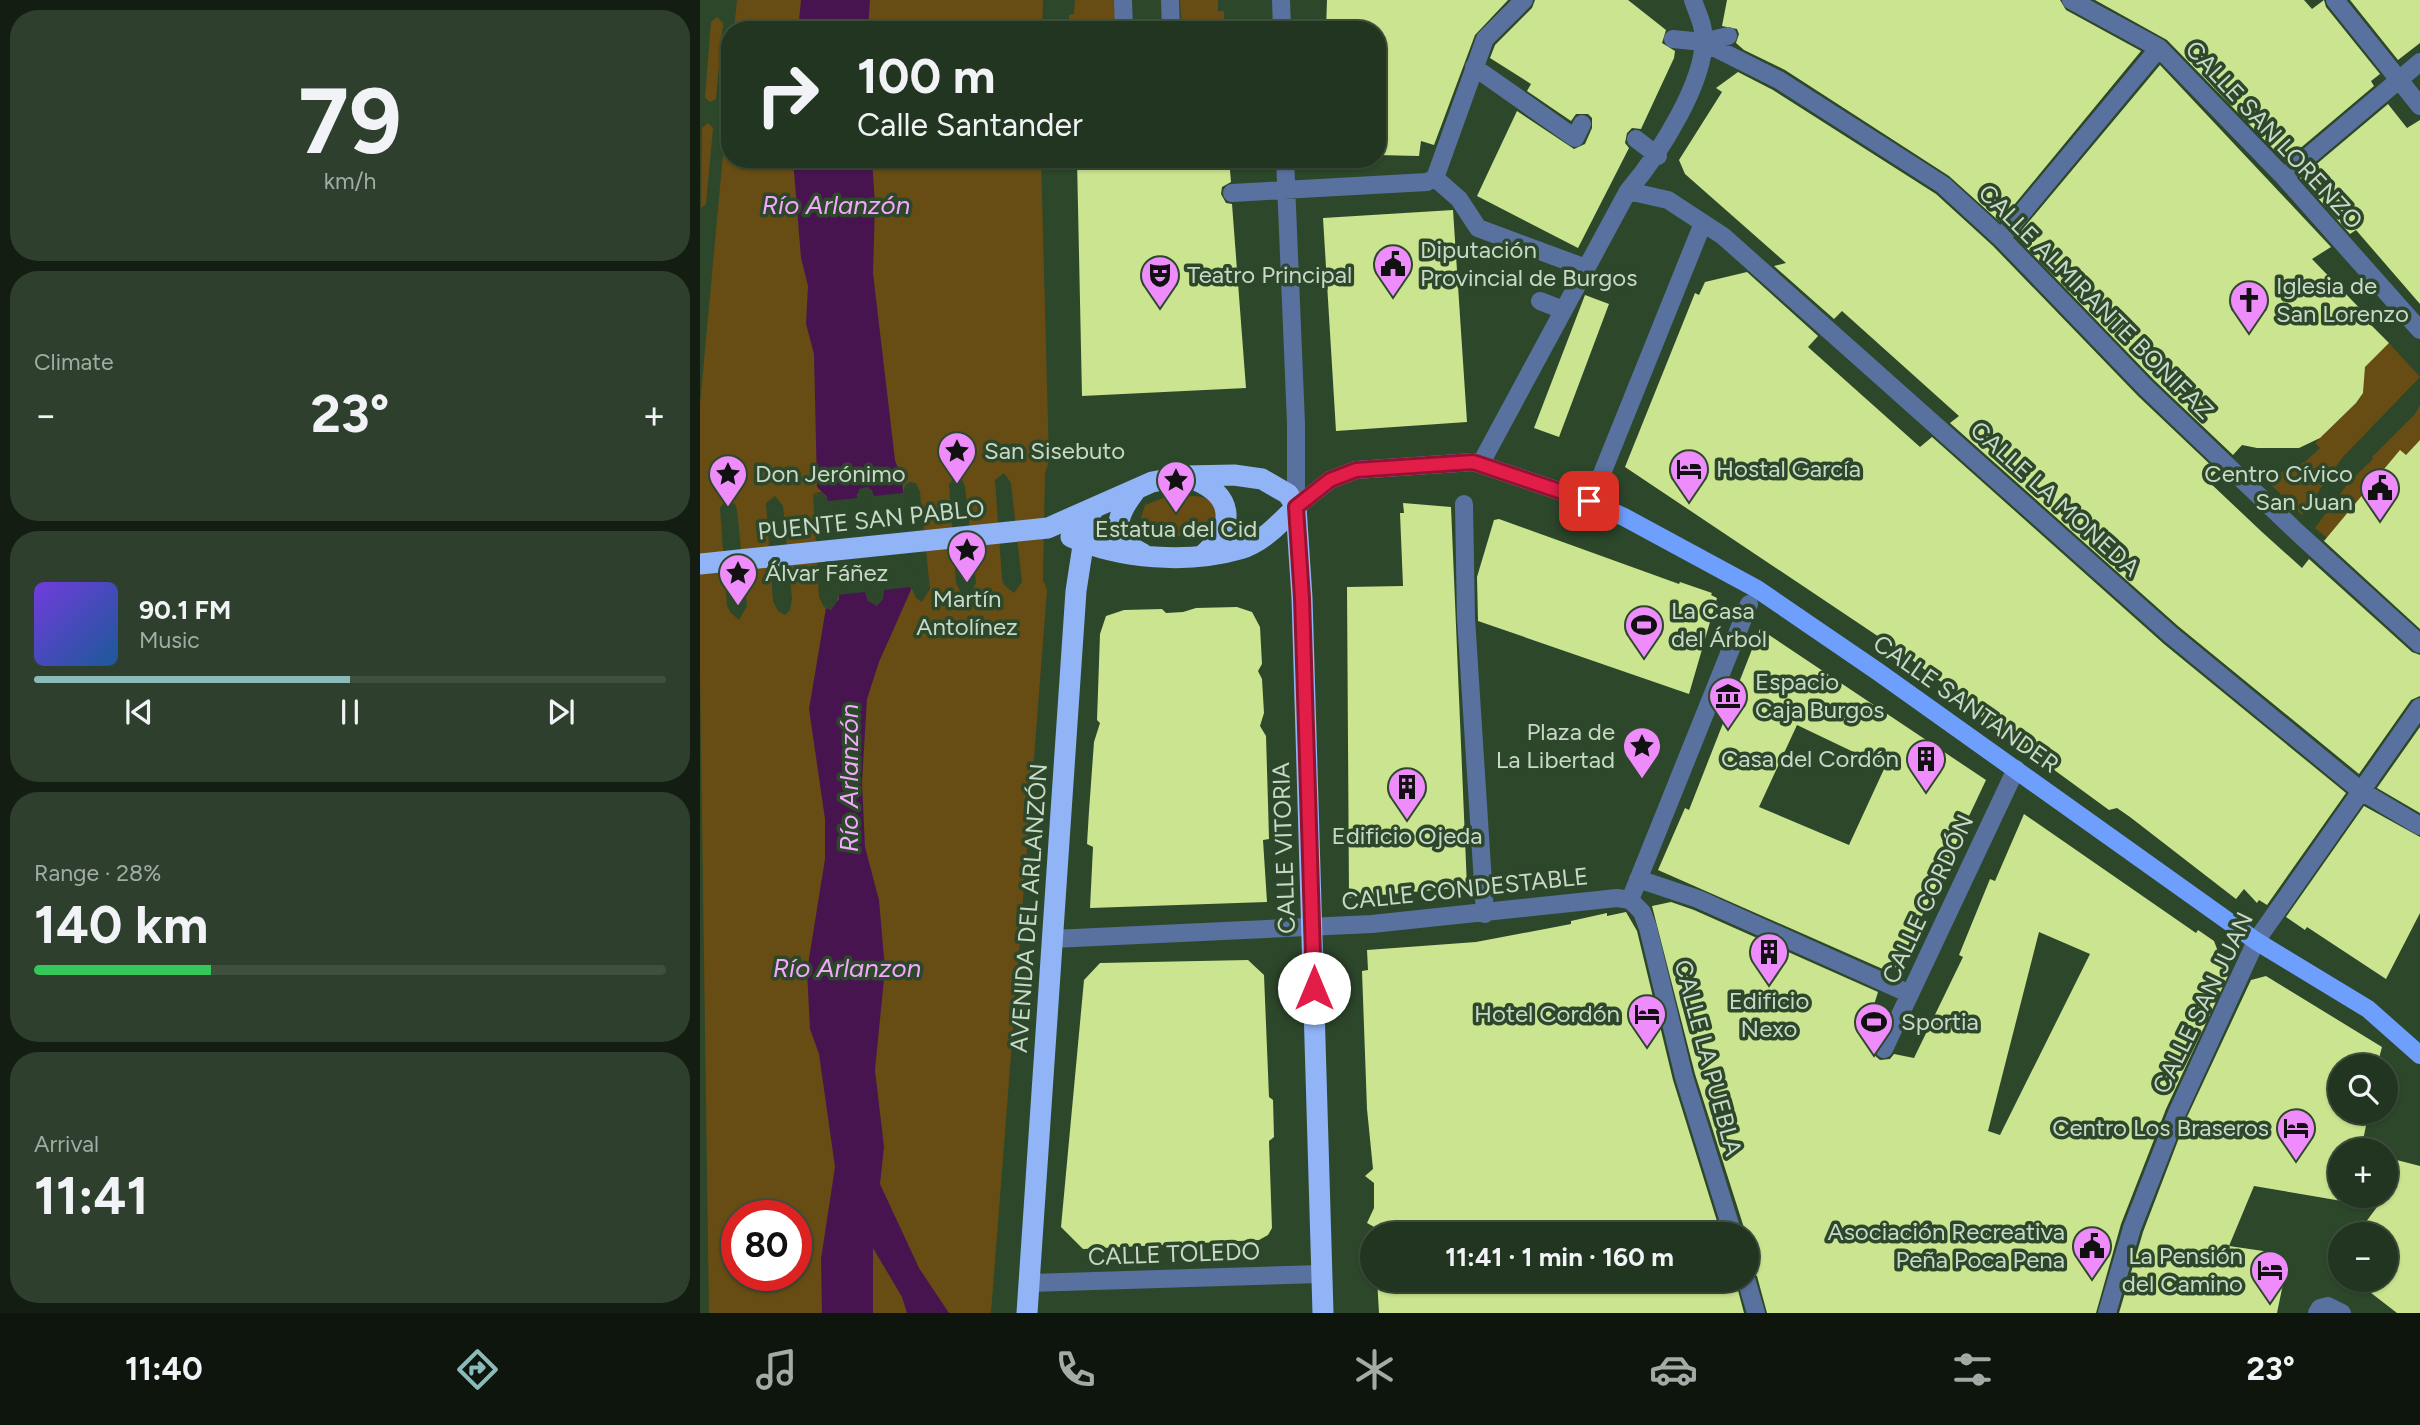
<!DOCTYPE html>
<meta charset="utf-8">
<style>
:root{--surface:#223520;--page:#2e402d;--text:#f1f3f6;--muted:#a2aba5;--line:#3f503e;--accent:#8bbbb9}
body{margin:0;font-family:Figtree,sans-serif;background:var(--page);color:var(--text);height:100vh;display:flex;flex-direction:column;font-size:26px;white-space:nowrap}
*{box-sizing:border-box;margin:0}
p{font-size:23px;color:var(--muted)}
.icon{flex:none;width:38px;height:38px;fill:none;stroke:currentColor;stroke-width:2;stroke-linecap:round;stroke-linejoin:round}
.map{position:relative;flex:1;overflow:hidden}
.sheet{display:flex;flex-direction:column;gap:10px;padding:10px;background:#131d12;width:700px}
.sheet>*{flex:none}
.top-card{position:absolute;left:21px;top:21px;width:665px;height:147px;border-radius:28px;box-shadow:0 2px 5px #0004,0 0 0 2px var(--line);background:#223520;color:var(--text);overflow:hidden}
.tools{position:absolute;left:1628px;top:1054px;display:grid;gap:14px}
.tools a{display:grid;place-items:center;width:70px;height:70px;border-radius:50%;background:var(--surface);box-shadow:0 2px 5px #0004,0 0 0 2px var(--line);font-size:35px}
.speed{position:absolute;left:21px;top:1200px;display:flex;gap:14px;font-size:35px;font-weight:700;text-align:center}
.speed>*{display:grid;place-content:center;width:91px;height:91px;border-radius:50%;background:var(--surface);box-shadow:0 2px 5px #0004,0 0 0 2px var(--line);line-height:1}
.speed .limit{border:10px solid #d22;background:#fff;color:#111}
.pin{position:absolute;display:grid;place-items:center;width:60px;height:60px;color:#fff;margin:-30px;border-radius:14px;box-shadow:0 4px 10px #0006}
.me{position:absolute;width:77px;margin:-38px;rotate:0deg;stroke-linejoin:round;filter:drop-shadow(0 0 5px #0008)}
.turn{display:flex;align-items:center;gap:24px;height:147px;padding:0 21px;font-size:32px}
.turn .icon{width:91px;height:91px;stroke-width:2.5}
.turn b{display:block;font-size:49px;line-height:60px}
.big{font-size:52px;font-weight:700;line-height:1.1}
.sheet .widget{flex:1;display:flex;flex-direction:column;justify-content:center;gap:10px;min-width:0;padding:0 24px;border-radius:28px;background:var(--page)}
.sheet .dial{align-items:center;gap:0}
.dial b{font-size:91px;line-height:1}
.song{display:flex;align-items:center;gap:21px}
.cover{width:84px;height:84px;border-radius:10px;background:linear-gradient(135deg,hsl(260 70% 55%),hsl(210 70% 35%))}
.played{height:7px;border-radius:4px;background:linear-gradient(90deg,var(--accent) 50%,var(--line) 50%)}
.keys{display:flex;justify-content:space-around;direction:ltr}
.heat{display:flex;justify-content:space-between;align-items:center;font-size:38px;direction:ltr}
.charge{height:10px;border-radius:5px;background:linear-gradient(90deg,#34c759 28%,var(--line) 0)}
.trip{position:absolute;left:660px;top:1222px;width:399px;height:70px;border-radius:35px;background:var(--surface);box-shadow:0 2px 5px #0004,0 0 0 2px var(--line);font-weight:700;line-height:70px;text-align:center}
.tabs{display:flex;height:112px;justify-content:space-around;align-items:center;background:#0e150d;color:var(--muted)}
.tabs .icon{width:49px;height:49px}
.tabs .current{color:var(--accent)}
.tabs b{font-size:32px;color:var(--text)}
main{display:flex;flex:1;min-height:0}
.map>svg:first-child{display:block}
.green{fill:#674d14;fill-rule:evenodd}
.water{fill:#48144f;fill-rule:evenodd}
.pier{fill:#2d472b}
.building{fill:#cae48f;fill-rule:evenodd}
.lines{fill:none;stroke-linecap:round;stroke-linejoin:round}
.minor{stroke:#59719f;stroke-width:18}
.major{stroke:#6f9ffd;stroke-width:18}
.highway{stroke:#91b4f7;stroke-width:21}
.route-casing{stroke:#92132f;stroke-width:18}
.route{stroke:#e11d48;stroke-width:12}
.labels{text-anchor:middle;stroke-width:7;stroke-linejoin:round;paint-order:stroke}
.street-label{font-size:24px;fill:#c9d9c8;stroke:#2d472b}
.poi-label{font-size:24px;fill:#c9d9c8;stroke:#2d472b;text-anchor:start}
.water-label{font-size:26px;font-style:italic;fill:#f4a7fe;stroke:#2d472b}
</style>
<main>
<section class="sheet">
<div class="widget dial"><b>79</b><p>km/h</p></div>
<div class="widget"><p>Climate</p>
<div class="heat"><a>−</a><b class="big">23°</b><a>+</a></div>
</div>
<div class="widget">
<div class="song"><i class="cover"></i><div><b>90.1 FM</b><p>Music</p></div></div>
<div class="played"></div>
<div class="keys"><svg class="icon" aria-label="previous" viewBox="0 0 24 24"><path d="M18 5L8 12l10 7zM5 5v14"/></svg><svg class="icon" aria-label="pause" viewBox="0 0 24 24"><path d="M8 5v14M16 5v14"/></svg><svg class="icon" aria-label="next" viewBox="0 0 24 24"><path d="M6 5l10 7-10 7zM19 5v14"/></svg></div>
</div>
<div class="widget"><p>Range · 28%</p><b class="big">140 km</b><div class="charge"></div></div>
<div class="widget"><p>Arrival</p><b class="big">11:41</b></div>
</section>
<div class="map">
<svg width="1720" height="1313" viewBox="0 0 1720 1313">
<rect width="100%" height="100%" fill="#2d472b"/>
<path class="green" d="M37 0H343L342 30H34Z
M375 0H415V30H369V15L374 14Z
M480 0H518V11H524V28L482 30Z
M17 17 23 23 16 99 10 102 5 98 11 22Z
M30 78V159H341L349 461 345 473 343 580 347 590 291 1313H9L0 674V405ZM304 473 311 483 322 582 314 593 304 585 302 579 295 480ZM255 477 263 481 265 487 276 583 269 597 260 591 256 583 249 484ZM210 482 216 483 220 492 230 589 222 602 216 598 211 587 184 590 183 599 177 606 168 601 165 592 138 594 137 604 132 610 124 607 119 597 113 494 127 497 128 501 157 498 161 488 173 493H204L206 484ZM75 496 83 506 92 599 90 610 85 615 78 611 73 601 66 503ZM26 500 35 504 37 510 47 606 39 620 31 613 27 606 20 508ZM37 1216H96V1276H37Z
M8 123 13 128 6 204 1 208 2 128Z
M1689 343 1720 377 1642 458 1602 515 1565 479 1605 462 1620 448 1615 443 1656 403 1663 393 1665 367Z
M1720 405V440L1627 538 1615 528 1649 482 1673 459 1672 457 1715 414Z
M496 496C510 498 514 502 517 515L502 532C480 537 452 544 441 518L445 505 466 497Z"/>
<path class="water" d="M101 0H170L168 30H98Z
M93 159H172L175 205 173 273 195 460 202 479 211 590 179 662 167 699 162 782 165 847 179 900 185 969 175 1070 184 1147 180 1184 219 1268 249 1313H207L202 1297 173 1248V1313H122L121 1259 135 1167 119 1054 110 1029 107 971 125 859V819L109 709 126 608 131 610 139 599 127 497 117 487 114 354 106 324 108 286 101 258ZM168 487 173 496 184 590 183 599 177 606 168 601 165 592 157 494Z"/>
<path class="pier" d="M205 484 214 593 212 587 183 590 182 596 179 600 181 590 170 493 164 490 160 494 168 591 174 601 165 592 137 595V601L132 605 135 595 124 501 122 496 114 493 122 492 128 501 157 498 159 489 166 487 172 490 174 496 203 493Z"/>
<path class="building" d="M627 0H808L775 35 734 145 721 141 719 156 677 155V30H626Z
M835 0H928L966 30 962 43 975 51 974 58 941 129 932 128 927 133 925 143 929 148 878 248 777 196 817 111 874 149 885 144 892 128V118L888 114H876L871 121 827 91 831 84 790 58 795 45 832 8Z
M1027 0H1360L1366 10 1441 51 1300 222 1249 176 1085 70 1044 50 1036 43 1039 34 1037 29 1022 26Z
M1395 0H1604L1612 9 1624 0 1626 7 1680 74 1671 81 1674 86 1585 161 1467 40Z
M1650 0H1720V43L1698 60Z
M1460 65 1631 247 1612 259 1673 322 1670 324 1689 343 1665 367 1663 393 1656 403 1620 438 1599 448H1557L1542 445 1533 455 1454 380 1316 237Z
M1038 72 1073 90 1236 194 1293 246 1438 396 1517 471 1508 481 1562 532 1602 568 1609 559 1712 652 1720 655V696L1711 700 1659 774 1478 626 1250 423 1259 416 1142 311 1134 319 1074 266 1086 263 985 174 979 160 1022 92 1016 88Z
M1688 104 1707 128 1720 120V304L1656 230 1650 234 1600 178Z
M377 159H529L531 182 522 187 521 194 526 203 532 204 546 388 382 396Z
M753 210 767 422 636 431 623 218Z
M1047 272 1118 336 1108 347 1220 447 1232 437 1464 644 1646 793 1567 905 1559 900 1557 903 1544 889 1536 899 1430 817 1417 808 1409 810 1275 712 1277 709 1200 651 925 467 995 293 999 295 1005 282Z
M885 295 909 304 859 437 834 428Z
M1720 440V629L1624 541 1700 450 1706 455Z
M703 503 751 507 767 887 649 898 647 587 703 586 700 513H704Z
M799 519 979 584 980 582 1012 593 1011 595 1017 598 989 694 778 621 777 577 794 520Z
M537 607 552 612 560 627 562 664 558 671 562 679 564 713 560 726 566 736 568 803 569 839 563 840 567 902 390 908 393 847 387 844 389 811 394 742 400 723 397 720 400 634 406 616 424 610 462 609 466 613 483 612 496 608Z
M1060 629 1286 780 1196 971 1186 966 1185 970 958 870 985 808 989 810ZM1097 725 1185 767 1149 845 1059 807Z
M1720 727V813L1677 788Z
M1664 806 1720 837V913L1686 979 1607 927 1605 930 1586 917Z
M1324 814 1496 933 1498 930 1514 941 1523 965 1531 969 1466 1109 1421 1224 1396 1313H1067L1057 1276 1046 1268V1234L995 1074 952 906 971 902 994 910 1178 992 1163 1040 1173 1045 1174 1055 1180 1060 1190 1059 1194 1054 1214 1058 1263 957 1259 955 1290 879 1295 881ZM1339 932 1390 954 1300 1135 1288 1131Z
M926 912 937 931 973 1080 1021 1234H675L676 1228 667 1223 674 1208V1183L665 1176 673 1169 667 1109 662 971 668 970 667 950 776 942 871 924V921L907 913V916Z
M548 960 564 975 569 1097 573 1100 574 1137 569 1141 572 1228 568 1235 559 1240 383 1249 361 1227 384 980 400 963Z
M1566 976 1682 1047 1677 1066H1640V1111H1669L1661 1150H1640V1195H1685V1157L1720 1166V1313H1697L1653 1279H1685V1234H1657L1677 1207 1554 1186 1529 1246 1577 1253 1572 1279H1584L1577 1313H1419L1443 1232 1487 1117 1551 980Z
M677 1279H1035L1044 1313H679Z"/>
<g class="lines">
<path class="minor" d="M423 0 424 30
M470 0 471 30
M581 0 582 30
M1371 0 1459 48 1584 177 1720 330
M1635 0 1720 106
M973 39 1003 42 1028 36
M1003 42 1079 80 1243 185 1301 238 1446 388 1598 533 1720 644
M774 67 875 138 882 124
M936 139 958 156
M585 159 596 423V507
M1584 177 1720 62
M735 178 759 199 778 228 886 268
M928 191 968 200 1023 236 1471 635 1661 791 1720 826
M532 193 727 182 735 178 785 39 824 0
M1301 238 1459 48
M840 301 863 310
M781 463 928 191C957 157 1010 77 1003 31 1002 21 996 10 993 0
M901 476 1003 223
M764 504 766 618 785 914
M938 879 998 899 1210 994
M930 900 942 912 948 928 984 1077 1033 1234
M930 900 1049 604
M353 939 672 924 917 898 930 900
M1184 1049 1316 769
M1046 1279 1056 1313
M330 1283 621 1274
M1407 1313 1432 1228 1477 1113 1556 941 1720 707
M1617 1313 1620 1308 1628 1306 1642 1313"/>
<path class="major" d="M596 507 630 480 656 470 773 462 889 501 924 517 1057 589 1177 671 1556 941 1668 1009 1720 1055"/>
<path class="highway" d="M490 478C534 494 537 525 503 555
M435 491C415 517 409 537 443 554
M371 537C420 559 488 564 540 549 563 542 580 523 596 507
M0 564 348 528 452 482 485 476 534 475 562 479 588 494 596 507 602 598 623 1313
M327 1313 376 591 386 526 393 509"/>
</g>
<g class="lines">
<defs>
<path id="route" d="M614 988 602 598 596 507 630 480 656 470 773 462 889 501"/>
</defs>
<use href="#route" class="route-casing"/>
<use href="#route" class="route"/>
</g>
<defs>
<symbol id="civic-pin" viewBox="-11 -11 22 30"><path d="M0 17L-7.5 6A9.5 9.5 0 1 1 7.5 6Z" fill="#ed8cfa" stroke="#2d472b"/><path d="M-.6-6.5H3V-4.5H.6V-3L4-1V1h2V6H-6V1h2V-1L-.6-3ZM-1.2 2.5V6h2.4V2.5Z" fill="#111"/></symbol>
<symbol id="theatre-pin" viewBox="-11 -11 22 30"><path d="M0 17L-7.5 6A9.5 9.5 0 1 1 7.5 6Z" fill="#ed8cfa" stroke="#2d472b"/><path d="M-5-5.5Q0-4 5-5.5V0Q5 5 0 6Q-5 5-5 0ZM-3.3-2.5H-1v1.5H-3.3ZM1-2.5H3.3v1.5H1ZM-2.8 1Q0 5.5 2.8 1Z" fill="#111"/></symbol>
<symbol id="church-pin" viewBox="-11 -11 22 30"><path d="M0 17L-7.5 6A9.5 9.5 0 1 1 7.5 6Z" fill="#ed8cfa" stroke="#2d472b"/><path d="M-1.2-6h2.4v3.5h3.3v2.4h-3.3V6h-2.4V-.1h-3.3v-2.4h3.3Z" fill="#111"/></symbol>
<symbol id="sight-pin" viewBox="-11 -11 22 30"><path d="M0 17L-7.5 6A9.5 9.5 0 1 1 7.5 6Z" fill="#ed8cfa" stroke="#2d472b"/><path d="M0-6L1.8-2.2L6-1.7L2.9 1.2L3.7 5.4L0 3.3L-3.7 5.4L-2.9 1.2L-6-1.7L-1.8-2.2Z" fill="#111"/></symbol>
<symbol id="hotel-pin" viewBox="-11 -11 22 30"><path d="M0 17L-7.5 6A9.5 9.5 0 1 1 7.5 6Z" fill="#ed8cfa" stroke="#2d472b"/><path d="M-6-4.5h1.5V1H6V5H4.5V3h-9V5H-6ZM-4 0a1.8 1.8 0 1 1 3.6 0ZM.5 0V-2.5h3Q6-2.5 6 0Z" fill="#111"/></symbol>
<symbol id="stadium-pin" viewBox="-11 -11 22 30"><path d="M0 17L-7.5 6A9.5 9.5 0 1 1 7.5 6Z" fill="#ed8cfa" stroke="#2d472b"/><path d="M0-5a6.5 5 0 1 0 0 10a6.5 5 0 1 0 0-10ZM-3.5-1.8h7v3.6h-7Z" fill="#111"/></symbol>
<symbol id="museum-pin" viewBox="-11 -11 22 30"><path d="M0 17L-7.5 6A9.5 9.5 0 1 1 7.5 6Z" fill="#ed8cfa" stroke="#2d472b"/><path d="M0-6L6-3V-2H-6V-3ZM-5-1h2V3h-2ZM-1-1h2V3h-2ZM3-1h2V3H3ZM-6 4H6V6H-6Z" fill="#111"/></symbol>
<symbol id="building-pin" viewBox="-11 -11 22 30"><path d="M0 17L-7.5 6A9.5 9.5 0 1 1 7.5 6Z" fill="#ed8cfa" stroke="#2d472b"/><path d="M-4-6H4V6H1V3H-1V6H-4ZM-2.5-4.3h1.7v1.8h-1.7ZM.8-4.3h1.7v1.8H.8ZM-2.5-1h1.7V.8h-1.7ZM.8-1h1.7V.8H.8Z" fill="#111"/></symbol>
</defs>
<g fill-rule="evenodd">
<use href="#civic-pin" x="671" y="242" width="44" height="60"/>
<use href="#theatre-pin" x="438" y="253" width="44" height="60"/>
<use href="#church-pin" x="1527" y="278" width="44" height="60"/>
<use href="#sight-pin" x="235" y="429" width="44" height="60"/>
<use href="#hotel-pin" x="967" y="447" width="44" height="60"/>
<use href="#sight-pin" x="6" y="452" width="44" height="60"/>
<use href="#sight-pin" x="454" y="458" width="44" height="60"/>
<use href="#civic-pin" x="1658" y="466" width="44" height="60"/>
<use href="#sight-pin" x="245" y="528" width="44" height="60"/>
<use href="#sight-pin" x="16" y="551" width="44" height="60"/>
<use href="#stadium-pin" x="922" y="603" width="44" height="60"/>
<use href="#museum-pin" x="1006" y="674" width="44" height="60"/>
<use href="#sight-pin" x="920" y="724" width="44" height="60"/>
<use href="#building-pin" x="1204" y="737" width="44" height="60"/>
<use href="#building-pin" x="685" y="765" width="44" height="60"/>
<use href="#building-pin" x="1047" y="930" width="44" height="60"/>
<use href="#hotel-pin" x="925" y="992" width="44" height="60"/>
<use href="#stadium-pin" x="1152" y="1000" width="44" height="60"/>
<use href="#hotel-pin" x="1574" y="1106" width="44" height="60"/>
<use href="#civic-pin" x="1370" y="1224" width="44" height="60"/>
<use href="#hotel-pin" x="1548" y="1248" width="44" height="60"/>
</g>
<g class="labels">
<g class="street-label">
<text transform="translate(1574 135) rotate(47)" y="8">CALLE SAN LORENZO</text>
<text transform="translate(1396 302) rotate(45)" y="8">CALLE ALMIRANTE BONIFAZ</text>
<text transform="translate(1355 499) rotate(42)" y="8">CALLE LA MONEDA</text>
<text transform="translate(171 520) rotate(-6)" y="8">PUENTE SAN PABLO</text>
<text transform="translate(1266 704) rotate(35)" y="8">CALLE SANTANDER</text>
<text transform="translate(584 848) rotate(-92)" y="8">CALLE VITORIA</text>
<text transform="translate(765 889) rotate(-6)" y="8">CALLE CONDESTABLE</text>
<text transform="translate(1228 899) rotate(-65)" y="8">CALLE CORDÓN</text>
<text transform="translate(329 908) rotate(-86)" y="8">AVENIDA DEL ARLANZÓN</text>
<text transform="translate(1503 1003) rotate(-64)" y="8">CALLE SAN JUAN</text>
<text transform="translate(1008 1058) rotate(75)" y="8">CALLE LA PUEBLA</text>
<text transform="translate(474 1254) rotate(-2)" y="8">CALLE TOLEDO</text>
</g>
<g class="poi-label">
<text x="720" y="258">Diputación<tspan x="720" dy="28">Provincial de Burgos</tspan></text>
<text x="487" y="283">Teatro Principal</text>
<text x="1576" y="294">Iglesia de<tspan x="1576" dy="28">San Lorenzo</tspan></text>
<text x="284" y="459">San Sisebuto</text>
<text x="1016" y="477">Hostal García</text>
<text x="55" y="482">Don Jerónimo</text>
<text x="1653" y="482" text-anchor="end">Centro Cívico<tspan x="1653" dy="28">San Juan</tspan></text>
<text x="476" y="537" text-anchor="middle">Estatua del Cid</text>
<text x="65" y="581">Álvar Fáñez</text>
<text x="267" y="607" text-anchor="middle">Martín<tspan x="267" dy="28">Antolínez</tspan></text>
<text x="971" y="619">La Casa<tspan x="971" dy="28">del Árbol</tspan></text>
<text x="1055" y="690">Espacio<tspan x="1055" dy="28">Caja Burgos</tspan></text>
<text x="915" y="740" text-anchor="end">Plaza de<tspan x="915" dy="28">La Libertad</tspan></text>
<text x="1199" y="767" text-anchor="end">Casa del Cordón</text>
<text x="707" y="844" text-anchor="middle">Edificio Ojeda</text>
<text x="1069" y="1009" text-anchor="middle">Edificio<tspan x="1069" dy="28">Nexo</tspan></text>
<text x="920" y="1022" text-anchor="end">Hotel Cordón</text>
<text x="1201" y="1030">Sportia</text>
<text x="1569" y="1136" text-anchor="end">Centro Los Braseros</text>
<text x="1365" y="1240" text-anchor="end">Asociación Recreativa<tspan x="1365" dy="28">Peña Poca Pena</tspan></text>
<text x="1543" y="1264" text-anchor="end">La Pensión<tspan x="1543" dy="28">del Camino</tspan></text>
</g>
<g class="water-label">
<text x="136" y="214">Río Arlanzón</text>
<text transform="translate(149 778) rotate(-90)" y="9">Río Arlanzón</text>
<text x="147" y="977">Río Arlanzon</text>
</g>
</g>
</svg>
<div class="tools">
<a><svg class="icon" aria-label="search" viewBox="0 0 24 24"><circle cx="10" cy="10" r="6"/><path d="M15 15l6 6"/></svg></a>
<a>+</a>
<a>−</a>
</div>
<div class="speed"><div class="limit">80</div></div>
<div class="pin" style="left:889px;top:501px;background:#d93025"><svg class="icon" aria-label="arrive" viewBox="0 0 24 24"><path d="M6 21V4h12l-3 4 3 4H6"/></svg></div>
<svg class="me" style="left:614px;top:988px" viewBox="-20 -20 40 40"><circle r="19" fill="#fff"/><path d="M0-13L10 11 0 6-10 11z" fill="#e11d48"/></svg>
<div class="trip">11:41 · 1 min · 160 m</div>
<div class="top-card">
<div class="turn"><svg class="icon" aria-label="right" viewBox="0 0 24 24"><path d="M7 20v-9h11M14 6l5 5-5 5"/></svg><div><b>100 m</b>Calle Santander</div></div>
</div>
</div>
</main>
<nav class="tabs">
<b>11:40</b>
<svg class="icon current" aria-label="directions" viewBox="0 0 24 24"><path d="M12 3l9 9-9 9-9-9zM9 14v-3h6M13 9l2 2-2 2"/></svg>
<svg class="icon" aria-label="music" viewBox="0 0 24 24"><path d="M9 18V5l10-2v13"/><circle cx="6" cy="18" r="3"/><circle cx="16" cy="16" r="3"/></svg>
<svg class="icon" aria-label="phone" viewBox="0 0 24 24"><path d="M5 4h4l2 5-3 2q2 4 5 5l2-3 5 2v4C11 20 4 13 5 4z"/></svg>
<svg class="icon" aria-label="climate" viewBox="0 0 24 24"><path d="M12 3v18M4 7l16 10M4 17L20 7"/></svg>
<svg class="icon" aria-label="car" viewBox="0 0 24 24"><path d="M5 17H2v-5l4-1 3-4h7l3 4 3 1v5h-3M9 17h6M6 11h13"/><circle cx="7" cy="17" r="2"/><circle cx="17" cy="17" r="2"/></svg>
<svg class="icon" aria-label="filters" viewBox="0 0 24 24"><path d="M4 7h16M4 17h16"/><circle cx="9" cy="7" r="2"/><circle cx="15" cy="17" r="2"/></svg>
<b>23°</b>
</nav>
